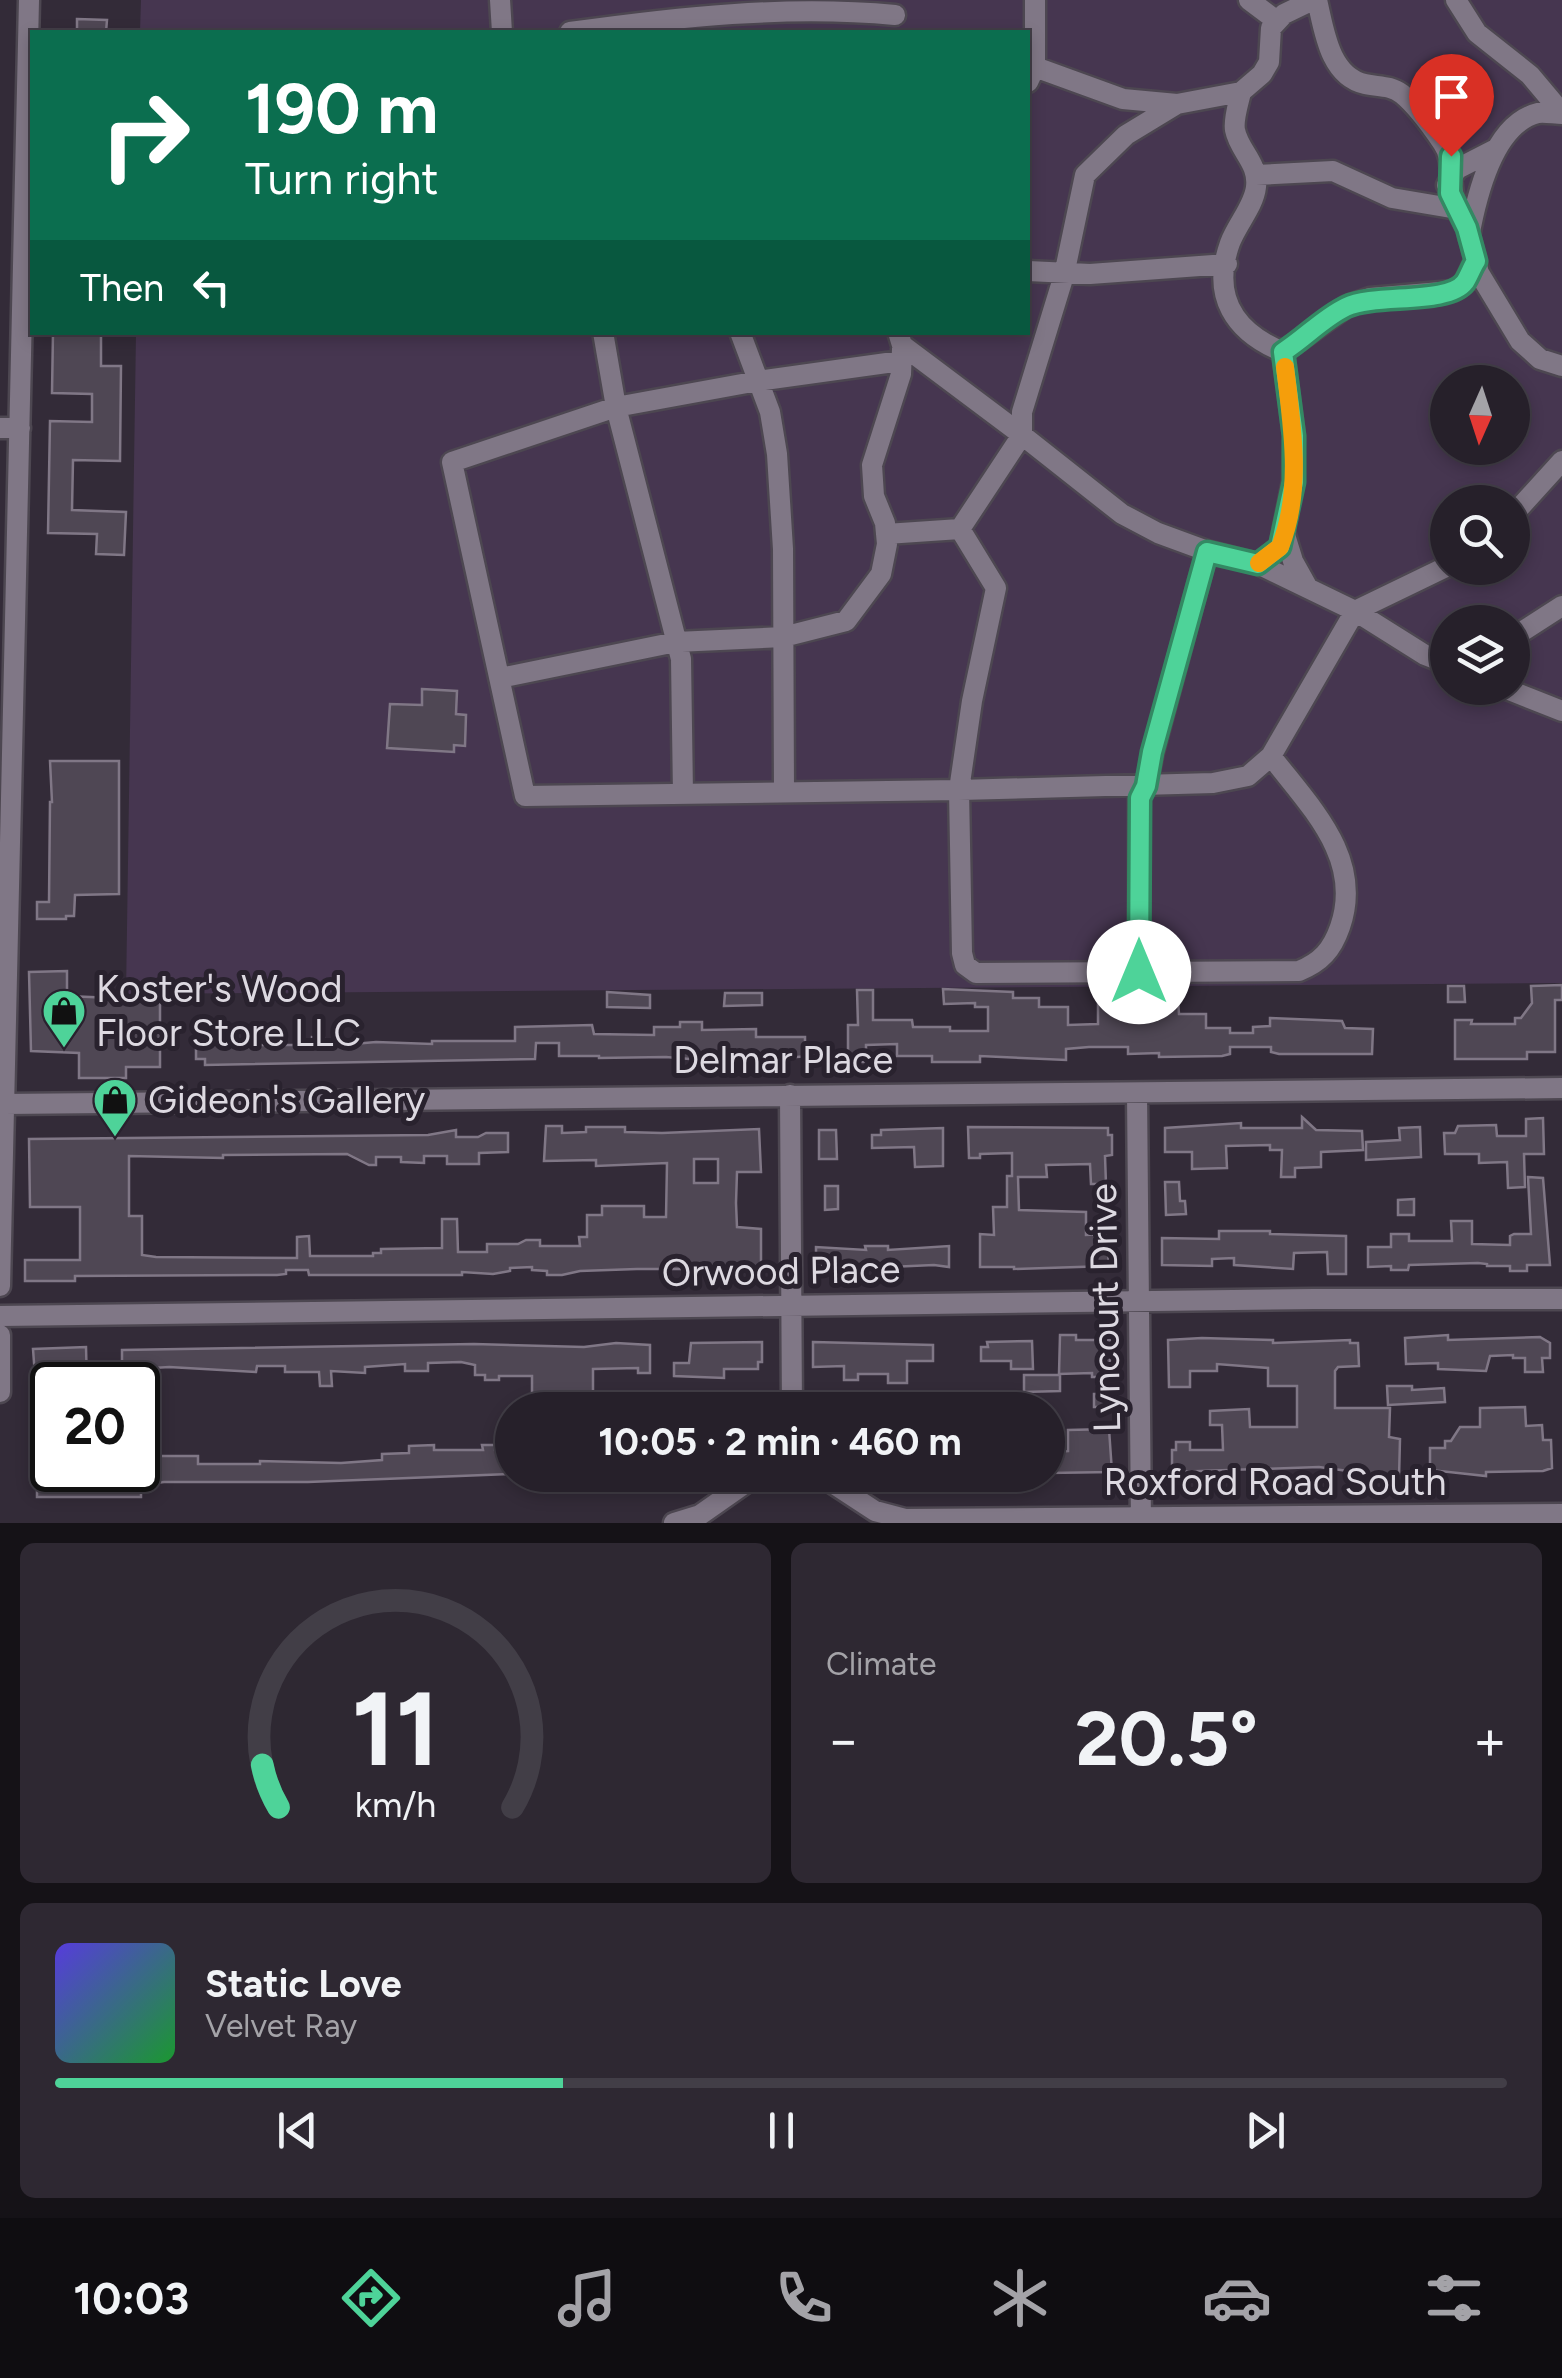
<!DOCTYPE html>
<meta charset="utf-8">
<style>
:root{--surface:#26202a;--page:#2e2832;--text:#f1f3f6;--muted:#a4a3a8;--line:#423e47;--accent:#4ed399}
body{margin:0;font-family:Figtree,sans-serif;background:var(--page);color:var(--text);height:100vh;display:flex;flex-direction:column;font-size:38px;white-space:nowrap}
*{box-sizing:border-box;margin:0}
p{font-size:32px;color:var(--muted)}
.icon{flex:none;width:55px;height:55px;fill:none;stroke:currentColor;stroke-width:2;stroke-linecap:round;stroke-linejoin:round}
.map{position:relative;height:1523px;overflow:hidden}
.sheet{display:flex;flex-direction:column;gap:20px;padding:20px;background:#151217;flex:1}
.sheet>*{flex:none}
.guide{position:absolute;left:30px;top:30px;width:1000px;height:305px;border-radius:0px;box-shadow:0 5px 15px #0003,0 0 0 2px var(--line);background:#0b6e4f;color:#fff;overflow:hidden}
.needle{width:65px;rotate:183deg}
.controls{position:absolute;left:1430px;top:365px;display:grid;gap:20px}
.controls a{display:grid;place-items:center;width:100px;height:100px;border-radius:50%;background:var(--surface);box-shadow:0 5px 15px #0003,0 0 0 2px var(--line);font-size:50px}
.speed{position:absolute;left:30px;top:1362px;display:flex;gap:20px;font-size:50px;font-weight:700;text-align:center}
.speed>*{display:grid;place-content:center;width:130px;height:130px;border-radius:50%;background:var(--surface);box-shadow:0 5px 15px #0003,0 0 0 2px var(--line);line-height:1}
.speed .limit{border:5px solid #111;border-radius:15px;background:#fff;color:#111}
.pin{position:absolute;display:grid;place-items:center;width:85px;height:85px;color:#fff;margin:-102px -42px;border-radius:50% 50% 50% 0;rotate:-45deg;box-shadow:0 0 10px #0007}
.pin .icon{rotate:45deg}
.me{position:absolute;width:110px;margin:-55px;rotate:0deg;stroke-linejoin:round;filter:drop-shadow(0 0 8px #0008)}
.turn{display:flex;align-items:center;gap:35px;height:210px;padding:0 50px;font-size:45px}
.turn .icon{width:130px;height:130px;stroke-width:2.5}
.turn b{display:block;font-size:70px;line-height:85px}
.then{display:flex;align-items:center;height:95px;padding:0 50px;background:#0003;gap:20px;font-size:38px}
.big{font-size:75px;font-weight:700;line-height:1.1}
.sheet .tile{flex:1;display:flex;flex-direction:column;justify-content:center;gap:15px;min-width:0;padding:0 35px;border-radius:15px;background:var(--page)}
.sheet .dial{align-items:center;gap:0}
.dial svg{height:260px;overflow:visible;fill:none;stroke:var(--line);stroke-width:7;stroke-linecap:round;text-anchor:middle}
.dial text{fill:var(--text);stroke:none}
.song{display:flex;align-items:center;gap:30px}
.cover{width:120px;height:120px;border-radius:15px;background:linear-gradient(135deg,hsl(250 70% 55%),hsl(130 70% 35%))}
.played{height:10px;border-radius:5px;background:linear-gradient(90deg,var(--accent) 35%,var(--line) 35%)}
.keys{display:flex;justify-content:space-around;direction:ltr}
.heat{display:flex;justify-content:space-between;align-items:center;font-size:55px;direction:ltr}
.sheet .tiles{flex:1;display:grid;gap:20px;grid-template-columns:1fr 1fr}
.tile:last-child{grid-column:span 2}
.trip{position:absolute;left:495px;top:1392px;width:570px;height:100px;border-radius:50px;background:var(--surface);box-shadow:0 5px 15px #0003,0 0 0 2px var(--line);font-weight:700;line-height:100px;text-align:center}
.tabs{display:flex;height:160px;justify-content:space-around;align-items:center;background:#0f0d11;color:var(--muted)}
.tabs .icon{width:70px;height:70px}
.tabs .selected{color:var(--accent)}
.tabs b{font-size:45px;color:var(--text)}
.map>svg:first-child{display:block}
.green{fill:#463650;fill-rule:evenodd}
.building{fill:#4f4754;stroke:#807786;stroke-width:2.5;fill-rule:evenodd}
.lines{fill:none;stroke-linecap:round;stroke-linejoin:round}
.minor-casing{stroke:#4d4751;stroke-width:25}
.minor{stroke:#807786;stroke-width:20}
.route-casing{stroke:#338963;stroke-width:25}
.route{stroke:#4ed399;stroke-width:18}
.slow{stroke:#f59e0b;stroke-width:18}
.labels{text-anchor:middle;stroke-width:10;stroke-linejoin:round;paint-order:stroke}
.poi-label{font-size:38px;fill:#ddd9e1;stroke:#29222e;text-anchor:start}
.street-label{font-size:38px;fill:#ddd9e1;stroke:#29222e}
</style>
<div class="map">
<svg width="1562" height="1523" viewBox="0 0 1562 1523">
<rect width="100%" height="100%" fill="#332b38"/>
<path class="green" d="M141 0H1562V983L126 994 136 333 1028 332V32H140ZM1448 382H1512V448H1448ZM1448 502H1512V568H1448ZM1448 622H1512V688H1448Z"/>
<path class="building" d="M77 19 107 20 106 32H77Z
M53 332H101V366H121L120 461 73 460 72 510 126 512 124 555 96 554 97 534 48 533 50 421 92 422V394L52 393Z
M422 689 457 691 456 714 466 715 465 746 454 745V752L387 748 390 704 422 705Z
M50 761H119V894L75 895 74 916H66V919H37V902H49L50 802H52Z
M67 971V996L160 1000V1067H126V1078H79V1053L31 1051 29 972Z
M1562 985V1000H1555V1052H1527V1059H1455V1020H1472L1471 1024H1515V1018H1521L1532 1003 1531 986Z
M1177 986 1179 1014H1206V1028H1230V1033H1253V1027L1270 1026V1018L1342 1021 1345 1028 1373 1029 1372 1054H1279L1271 1052V1047H1230V1054L1222 1056 1159 1057V1053L1128 1054V1047H1089L1066 1049V1060L980 1056V1062H932V1056H897V1044L866 1045V1062H848V1025H858L857 990H873V1020H912L913 1027H950V1031H988V1007H975V1003L944 1004 943 989 1013 992V998H1039V1007H1068V1025L1098 1024V999L1123 1000V1014H1154L1155 987Z
M1448 986H1464L1465 1002H1448Z
M607 992 650 995V1008L607 1007Z
M725 993H762V1005L724 1006Z
M680 1022H702V1030L756 1029V1037H805V1043H812V1056L780 1058 779 1054H756L746 1059 726 1060 725 1062 666 1057 599 1058V1056H559V1043H536L535 1059 205 1065V1059H196V1038H225V1043L238 1042V1045H299L312 1043V1037L324 1038V1043L342 1045 376 1042 432 1044V1041H515V1027L592 1025 594 1034 654 1035V1027H680Z
M1302 1117 1316 1130 1362 1131 1363 1150 1321 1152V1167L1295 1168V1177H1281L1282 1150H1270V1145L1226 1146 1227 1168 1192 1169V1152H1165V1128L1241 1123V1128H1302Z
M1543 1118 1544 1154H1524L1525 1187 1508 1188 1507 1162 1479 1163V1154H1445L1444 1133H1455L1458 1126 1496 1125 1497 1136H1526V1119Z
M546 1126H562V1133L586 1132V1127H625V1132L662 1133 759 1129 761 1172H737L736 1203 737 1227 761 1229V1269H637L580 1271 562 1275H547V1271L532 1270V1267L510 1268V1271L493 1274 462 1272V1275H309L308 1270H286V1274L277 1275 75 1276V1281H25V1260H80V1207H30L29 1139 428 1135 456 1130V1137H478L486 1133H508V1152L479 1153V1164H447V1156H424V1163L401 1162V1157H376V1165H369L347 1154 223 1155V1158L129 1156V1216H142V1255L156 1257 297 1258V1237L309 1236 310 1256H373V1253H381V1249L442 1248V1219H457L458 1252H487V1244H518L526 1240H540V1246H580L579 1237H587V1215H602V1206H644V1217H666L667 1163 596 1166V1160L544 1161ZM694 1159H718V1183H694Z
M968 1127 1108 1128V1135H1112V1155L1105 1156 1106 1184H1091L1090 1164 1046 1165 1047 1177H1018L1019 1210 1086 1212V1235L1105 1234 1109 1250 1108 1266 1014 1269V1267H980V1234L994 1235 993 1207H1007V1176H1012V1153L980 1154V1158H969Z
M1420 1127 1421 1157 1366 1160V1142L1400 1140 1399 1128Z
M943 1128V1166L915 1167 914 1147 872 1148V1135H881V1130Z
M819 1130H836L837 1159H819Z
M1528 1177 1543 1178 1550 1265H1527V1271H1510V1266H1487V1264L1478 1263 1409 1265 1408 1270H1391V1266L1368 1267V1247H1391V1234H1409V1241H1452L1451 1221H1472V1244L1510 1245V1236L1514 1234H1531Z
M1165 1182H1179L1180 1201H1185L1186 1214 1166 1215Z
M825 1186H838V1209L825 1210Z
M1414 1199V1215H1398V1200Z
M1219 1231H1270V1234L1346 1236V1274H1328L1327 1252 1294 1253 1293 1269 1234 1265V1258L1212 1259V1266L1162 1265V1238L1219 1239Z
M865 1246H888V1250L949 1246V1267L934 1265 844 1269 816 1266V1247L866 1250Z
M1060 1335H1076V1340H1110V1366H1103V1377H1092V1373L1059 1374Z
M1448 1335V1340L1540 1337 1550 1343V1358H1542L1543 1372H1525V1358H1513V1355L1490 1356 1486 1371 1438 1369V1363L1406 1364 1405 1338Z
M1202 1338 1273 1340V1343L1350 1340V1343H1358L1359 1366 1338 1367 1335 1371V1408H1390L1389 1437 1400 1439 1399 1478 1319 1467 1172 1472V1450H1176V1442H1190V1450H1223L1222 1425H1210V1411L1249 1409 1250 1427H1297V1386H1268V1368L1217 1364V1371H1190V1387H1169L1168 1340Z
M1032 1341 1033 1369H1011V1361H981V1347H988L987 1342Z
M762 1342V1362H758V1369H724V1378L674 1376V1363H689L691 1343Z
M813 1342 933 1345V1361H907V1383H888V1374H858V1380H844V1366L813 1367Z
M616 1343 650 1345V1373H638V1368L593 1369V1399L532 1394V1376H499V1380H485V1375H475V1365L461 1362 428 1363V1371H405V1364L365 1367V1373L331 1371 332 1386H320L319 1372H285V1366H257L256 1372 169 1367 122 1370V1350L474 1344 584 1347Z
M86 1347 87 1385H52V1470H138V1390H150L154 1456H198V1464H260V1461L341 1463 382 1460V1454L409 1453V1446L434 1445V1450H483L482 1445H495V1450L509 1449V1474L308 1482H164L141 1485V1497H37V1403L33 1349Z
M1024 1375H1060V1391L1024 1392Z
M1387 1386H1412V1390L1444 1388 1445 1402 1388 1405Z
M1094 1394H1109V1407H1094Z
M1525 1407 1526 1426 1542 1425 1543 1440H1551L1552 1468 1543 1471 1486 1472V1476L1430 1470V1448H1445V1441H1451L1460 1427H1480V1408Z
M1109 1429 1112 1472 1048 1473V1452L1068 1451V1430Z"/>
<g class="lines">
<defs>
<path id="minor" d="M500 0 502 32
M1035 0V67
M1249 0 1277 21
M1317 0C1324 29 1329 76 1365 84 1378 87 1390 85 1402 94 1417 106 1431 126 1442 142 1456 161 1447 185 1457 209
M1456 0 1477 33 1530 75 1562 113
M570 32C677 17 786 5 895 15
M1028 82 1035 67 1123 99 1177 104
M1256 175 1333 171 1392 198 1457 209 1467 228 1479 273 1520 341 1540 359 1562 366
M1447 185 1457 169 1496 149
M1469 237C1476 199 1492 124 1538 113 1545 112 1555 114 1562 114
M1028 271 1090 274 1227 264
M603 332 616 407 452 462 525 796 959 790 962 953 965 965 976 973 1299 971C1321 962 1332 950 1340 927 1364 858 1310 807 1271 756L1355 611 1425 655 1448 664
M740 332 770 412 777 454 783 549 784 792
M898 332 902 345 1022 435 960 529 996 588 972 701 959 790 1213 783 1248 776 1271 756
M1283 352 1347 306 1370 298 1453 291 1464 284 1475 261
M0 428H20
M1512 516 1562 461
M886 534 960 529
M1285 535 1293 561 1308 588
M1207 551 1258 564 1355 611 1448 566
M1258 564 1280 547 1293 481 1294 436 1283 352C1234 332 1211 296 1230 243 1237 224 1254 206 1256 187 1259 163 1239 151 1235 130 1233 119 1239 102 1241 92L1262 74 1269 62 1271 28 1284 14 1313 0
M1512 638 1562 606
M500 678 676 642 783 637 846 621 881 574 887 544 885 523 874 496 872 465 901 374 902 349
M1504 688 1562 711
M683 794 681 659 616 407 758 381 901 361
M1139 972V798L1146 786 1153 752 1207 551 1158 533 1122 514 1022 435V412L1064 275 1085 175 1126 135 1177 104 1241 92
M1137 1093 1141 1523
M790 1095 792 1410
M4 1104 1562 1088
M0 1286 29 0
M0 1316 1314 1299H1562
M0 1335V1392
M820 1475 875 1511 905 1519 1562 1514
M674 1523 700 1515 757 1475"/>
</defs>
<use href="#minor" class="minor-casing"/>
<use href="#minor" class="minor"/>
</g>
<g class="lines">
<defs>
<path id="route" d="M1139 972 1140 798 1146 786 1152 752 1207 552 1258 564 1280 547 1294 482V436L1283 352C1305 338 1323 318 1346 307 1375 293 1448 305 1465 282 1469 276 1472 267 1476 261L1467 228 1450 193 1451 156"/>
</defs>
<use href="#route" class="route-casing"/>
<use href="#route" class="route"/>
<path class="slow" d="M1259 563 1280 547C1303 489 1292 426 1285 367"/>
</g>
<defs>
<symbol id="shop-pin" viewBox="-11 -11 22 30"><path d="M0 17L-7.5 6A9.5 9.5 0 1 1 7.5 6Z" fill="#4ed399" stroke="#29222e"/><path d="M-5-2.5h2.3a2.7 3.5 0 0 1 5.4 0H5L5.5 6h-11ZM-1.5-2.5h3a1.5 2.3 0 0 0-3 0Z" fill="#111"/></symbol>
</defs>
<g fill-rule="evenodd">
<use href="#shop-pin" x="39" y="986" width="50" height="68"/>
<use href="#shop-pin" x="90" y="1075" width="50" height="68"/>
</g>
<g class="labels">
<g class="poi-label">
<text x="96" y="1002">Koster's Wood<tspan x="96" dy="44">Floor Store LLC</tspan></text>
<text x="148" y="1113">Gideon's Gallery</text>
</g>
<g class="street-label">
<text x="783" y="1073">Delmar Place</text>
<text transform="translate(781 1271) rotate(-1)" y="13">Orwood Place</text>
<text transform="translate(1105 1308) rotate(-91)" y="13">Lyncourt Drive</text>
<text x="1275" y="1495">Roxford Road South</text>
</g>
</g>
</svg>
<div class="controls">
<a><svg class="needle" viewBox="-14 -14 28 28"><path d="M0-13l5 13h-10z" fill="#e53935"/><path d="M0 13l5-13h-10z" fill="#a4a3a8"/></svg></a>
<a><svg class="icon" aria-label="search" viewBox="0 0 24 24"><circle cx="10" cy="10" r="6"/><path d="M15 15l6 6"/></svg></a>
<a><svg class="icon" aria-label="layers" viewBox="0 0 24 24"><path d="M12 4l9 5-9 5-9-5zM3 14l9 5 9-5"/></svg></a>
</div>
<div class="speed"><div class="limit">20</div></div>
<div class="pin" style="left:1451px;top:156px;background:#d93025"><svg class="icon" aria-label="arrive" viewBox="0 0 24 24"><path d="M6 21V4h12l-3 4 3 4H6"/></svg></div>
<svg class="me" style="left:1139px;top:972px" viewBox="-20 -20 40 40"><circle r="19" fill="#fff"/><path d="M0-13L10 11 0 6-10 11z" fill="#4ed399"/></svg>
<div class="trip">10:05 · 2 min · 460 m</div>
<div class="guide">
<div class="turn"><svg class="icon" aria-label="right" viewBox="0 0 24 24"><path d="M7 20v-9h11M14 6l5 5-5 5"/></svg><div><b>190 m</b>Turn right</div></div>
<div class="then">Then<svg class="icon" aria-label="left" viewBox="0 0 24 24"><path d="M17 20v-9H6M10 6l-5 5 5 5"/></svg></div>
</div>
</div>
<section class="sheet">
<div class="tiles">
<div class="tile dial"><svg viewBox="0 0 100 80">
<path d="M14 69A42 42 0 1 1 86 69"/>
<path d="M14 69A42 42 0 0 1 9 56" stroke="#4ed399"/>
<text x="50" y="56" font-size="32" font-weight="700">11</text>
<text x="50" y="72" font-size="11">km/h</text>
</svg></div>
<div class="tile"><p>Climate</p>
<div class="heat"><a>−</a><b class="big">20.5°</b><a>+</a></div>
</div>
<div class="tile">
<div class="song"><i class="cover"></i><div><b>Static Love</b><p>Velvet Ray</p></div></div>
<div class="played"></div>
<div class="keys"><svg class="icon" aria-label="previous" viewBox="0 0 24 24"><path d="M18 5L8 12l10 7zM5 5v14"/></svg><svg class="icon" aria-label="pause" viewBox="0 0 24 24"><path d="M8 5v14M16 5v14"/></svg><svg class="icon" aria-label="next" viewBox="0 0 24 24"><path d="M6 5l10 7-10 7zM19 5v14"/></svg></div>
</div>
</div>
</section>
<nav class="tabs">
<b>10:03</b>
<svg class="icon selected" aria-label="directions" viewBox="0 0 24 24"><path d="M12 3l9 9-9 9-9-9zM9 14v-3h6M13 9l2 2-2 2"/></svg>
<svg class="icon" aria-label="music" viewBox="0 0 24 24"><path d="M9 18V5l10-2v13"/><circle cx="6" cy="18" r="3"/><circle cx="16" cy="16" r="3"/></svg>
<svg class="icon" aria-label="phone" viewBox="0 0 24 24"><path d="M5 4h4l2 5-3 2q2 4 5 5l2-3 5 2v4C11 20 4 13 5 4z"/></svg>
<svg class="icon" aria-label="climate" viewBox="0 0 24 24"><path d="M12 3v18M4 7l16 10M4 17L20 7"/></svg>
<svg class="icon" aria-label="car" viewBox="0 0 24 24"><path d="M5 17H2v-5l4-1 3-4h7l3 4 3 1v5h-3M9 17h6M6 11h13"/><circle cx="7" cy="17" r="2"/><circle cx="17" cy="17" r="2"/></svg>
<svg class="icon" aria-label="filters" viewBox="0 0 24 24"><path d="M4 7h16M4 17h16"/><circle cx="9" cy="7" r="2"/><circle cx="15" cy="17" r="2"/></svg>
</nav>
